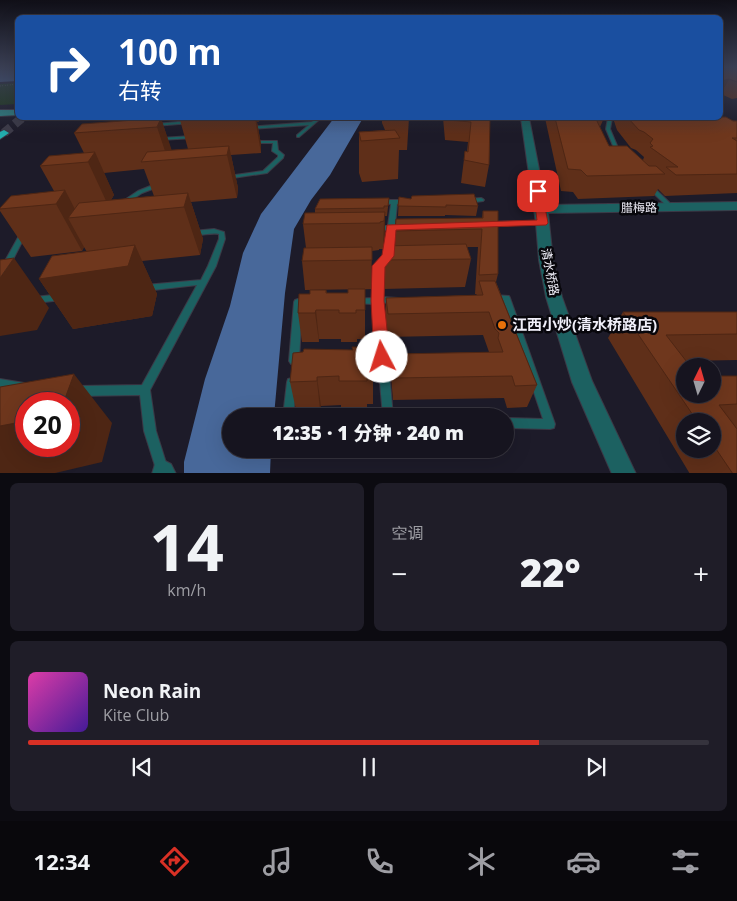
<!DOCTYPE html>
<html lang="zh">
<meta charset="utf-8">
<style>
:root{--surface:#16141f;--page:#1f1d28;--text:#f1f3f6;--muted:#9e9ea4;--line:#35333d;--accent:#d93025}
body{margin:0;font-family:"Open Sans","Noto Sans SC",sans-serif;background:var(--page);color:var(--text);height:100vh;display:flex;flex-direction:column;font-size:19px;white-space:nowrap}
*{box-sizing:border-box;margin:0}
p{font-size:16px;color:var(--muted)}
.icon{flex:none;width:28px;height:28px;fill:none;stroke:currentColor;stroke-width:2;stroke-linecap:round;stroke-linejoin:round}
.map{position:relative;height:473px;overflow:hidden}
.details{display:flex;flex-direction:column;gap:10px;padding:10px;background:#0c0b11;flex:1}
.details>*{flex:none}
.top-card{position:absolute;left:15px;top:15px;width:708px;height:105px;border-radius:8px;box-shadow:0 5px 20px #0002,0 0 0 1px var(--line);background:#1a4fa0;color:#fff;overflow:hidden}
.needle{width:32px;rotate:5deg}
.buttons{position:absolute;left:676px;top:358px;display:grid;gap:10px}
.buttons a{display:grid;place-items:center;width:45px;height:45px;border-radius:50%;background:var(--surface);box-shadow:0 5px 20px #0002,0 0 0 1px var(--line);font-size:25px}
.speed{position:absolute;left:15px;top:392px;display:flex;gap:10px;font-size:25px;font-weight:700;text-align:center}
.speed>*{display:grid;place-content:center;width:65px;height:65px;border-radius:50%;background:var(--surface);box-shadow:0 5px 20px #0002,0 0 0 1px var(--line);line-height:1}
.speed .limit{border:8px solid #d22;background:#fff;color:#111}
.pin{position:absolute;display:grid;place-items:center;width:42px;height:42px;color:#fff;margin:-21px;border-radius:10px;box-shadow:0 2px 8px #0006}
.me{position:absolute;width:55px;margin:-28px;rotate:355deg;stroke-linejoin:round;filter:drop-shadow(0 0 4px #0008)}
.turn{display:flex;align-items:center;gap:18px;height:105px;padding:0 20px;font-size:22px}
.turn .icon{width:65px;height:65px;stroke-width:2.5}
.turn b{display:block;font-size:35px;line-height:42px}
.big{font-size:38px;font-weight:800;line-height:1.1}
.details .card{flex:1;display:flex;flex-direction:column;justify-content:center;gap:8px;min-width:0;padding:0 18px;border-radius:8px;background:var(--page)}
.details .dial{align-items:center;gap:0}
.dial b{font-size:65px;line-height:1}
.song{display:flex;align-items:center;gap:15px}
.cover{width:60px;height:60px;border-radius:8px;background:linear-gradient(135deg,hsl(320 70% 55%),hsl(260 70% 35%))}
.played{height:5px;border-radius:2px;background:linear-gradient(90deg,var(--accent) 75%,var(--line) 75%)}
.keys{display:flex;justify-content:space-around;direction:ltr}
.heat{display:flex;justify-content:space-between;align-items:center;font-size:28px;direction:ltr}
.details .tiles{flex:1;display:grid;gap:10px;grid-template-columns:1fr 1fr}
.card:last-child{grid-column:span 2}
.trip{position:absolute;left:222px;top:408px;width:292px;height:50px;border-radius:25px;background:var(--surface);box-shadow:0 5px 20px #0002,0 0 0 1px var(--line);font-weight:800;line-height:50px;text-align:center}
.menu{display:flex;height:80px;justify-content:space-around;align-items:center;background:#09080c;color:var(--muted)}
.menu .icon{width:35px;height:35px}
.menu .current{color:var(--accent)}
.menu b{font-size:22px;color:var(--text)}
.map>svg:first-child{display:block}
.green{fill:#1e3819}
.water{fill:#48689a}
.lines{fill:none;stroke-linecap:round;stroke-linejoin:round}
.trunk-tunnel{stroke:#3d3b48;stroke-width:9;stroke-dasharray:9 5;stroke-linecap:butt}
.service-casing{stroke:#3b3946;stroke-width:2}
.minor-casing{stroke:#3b3946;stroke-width:2}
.tertiary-casing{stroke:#3b3946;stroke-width:2}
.secondary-casing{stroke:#3b3946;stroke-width:2}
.trunk-casing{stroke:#3b3946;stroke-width:2}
.path{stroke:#777582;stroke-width:1;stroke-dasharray:0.5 2;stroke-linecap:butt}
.service{fill:#1c6161;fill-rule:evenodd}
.minor{fill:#1c6161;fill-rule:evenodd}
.tertiary{fill:#1c6161;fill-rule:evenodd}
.secondary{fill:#2e8484;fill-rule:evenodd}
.trunk{fill:#22aeae;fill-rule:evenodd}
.wall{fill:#5f2f19;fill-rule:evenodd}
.shaded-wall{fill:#4e2614}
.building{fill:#6f371d;stroke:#4e2614}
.route{fill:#d93025;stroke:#8d1f18}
.food-dot{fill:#e8710a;stroke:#08070c;stroke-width:2}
.labels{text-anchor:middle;stroke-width:5;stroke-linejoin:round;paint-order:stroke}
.street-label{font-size:12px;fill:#f0eff9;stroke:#08070c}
.near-poi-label{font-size:15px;font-weight:bold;fill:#f0eff9;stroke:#08070c;text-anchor:start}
</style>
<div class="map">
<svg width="737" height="474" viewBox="0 0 737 474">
<rect width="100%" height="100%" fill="#1d1b29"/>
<path class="green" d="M17 83V104L0 105V84Z"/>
<path class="water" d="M0 67H17V81L0 82Z
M334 118H363L330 175 311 200 294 229 285 293 274 416H231V449H271L270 473H184V462L205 379 230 306 243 253 261 214Z"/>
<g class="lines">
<path class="trunk-tunnel" d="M4 133 22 118"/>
<defs>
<path id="service" d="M138 118H143L126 125 122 124Z
M317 118H321L299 137H297V135L309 125 249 129 247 128 249 127 312 122Z
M608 118H612L610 129 618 148V149L614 148 606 129Z
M189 121 191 122V123L155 126 153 125 155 124Z
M192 136H194V138L160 140 158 139 160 138Z
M251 141H277L278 150 284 155 283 158 267 173 226 179V177L228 176 263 171 278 157V155L272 151 273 143H251Z
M158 183 160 184V186L142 193 125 204 123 205 120 203 138 191Z
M650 185 652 186 673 206 674 207 673 208H669L648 188 647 187Z
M481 198 483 199 484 200 483 201 468 203 465 201 468 199Z
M380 200H407L410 202 407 204H397L395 225H405L408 227 405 229H394L392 256 382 267 381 297 398 298 399 300 398 302 381 303 387 353H401L404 354 406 357 404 360 401 361H388L393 416H383L378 361H364L361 360 359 357 361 354 364 353H377L373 304 353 303 352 301 353 299 373 298 374 266 384 255 388 230H376L373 228 376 226H388L391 204 378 203 377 202Z
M543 221 545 222 546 223 545 224 490 226 487 224 490 222Z
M214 229 224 232 225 239 216 266 150 390 156 431 168 469 166 473 159 474 156 469 144 431 140 395 78 396 74 394 73 391 74 388 78 386 142 385 197 285 145 291 142 290 141 288 142 286 145 285 201 280 208 266 219 239V234C209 232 197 238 190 233L193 231Z
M23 232 26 234 4 277 3 279 0 280V270L20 234Z
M62 294 65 295 66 297 65 299 62 300 35 303 32 302 31 300 32 298 35 297Z
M493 295 509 296 510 298 555 424 554 428 550 429 506 428V418L543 419 503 301 490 300 489 298 490 296Z
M298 299 311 300 312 302 311 304 302 305 299 361 297 364 294 365 291 364 289 361 294 302 295 300Z
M292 378 296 379 297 382 293 416H283L287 382 288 379Z
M0 379 24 383 25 386 24 389 20 391 0 389Z"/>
<path id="minor" d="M163 460 171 464 176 474H152L155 464Z"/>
<path id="tertiary" d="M521 118H529L546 205 737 202V210L548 213 553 260 562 297 592 381 636 474H612L572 382 546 297 539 260 536 223Z"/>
<path id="secondary" d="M0 110H18V115L0 116Z"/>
<path id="trunk" d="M4 130 9 133 0 139V132Z"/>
</defs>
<use href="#service" class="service-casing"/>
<use href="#minor" class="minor-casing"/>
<use href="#tertiary" class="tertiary-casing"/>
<use href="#secondary" class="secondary-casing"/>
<use href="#trunk" class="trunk-casing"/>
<path class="path" d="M0 86 18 84"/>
<use href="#service" class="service"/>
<use href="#minor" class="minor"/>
<use href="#tertiary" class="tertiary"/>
<use href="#secondary" class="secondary"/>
<use href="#trunk" class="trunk"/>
</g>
<path class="wall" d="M720 67H737V98L732 99 721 94Z
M161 118 171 150 188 149 180 120 181 118H259V122H257L261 144V153L231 155 238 188 237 198 191 202 203 239 200 255 142 261 157 294 152 316 73 329 39 279 87 252 84 247 82 251 31 257 0 211V208L54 191 40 166 84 153 74 133ZM144 169 154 196 111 200 114 195 104 173Z
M382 118H409L407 150H399L398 179 362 182 359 173V132L385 130 382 123Z
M443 118H490L489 165 485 187 461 183 465 151 467 152 468 142 445 140Z
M545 118H604L600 127 609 146 643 160 644 157 636 150 631 148 617 130 613 118H697L737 121V193L665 196 658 189 654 196 578 199 573 192 561 191Z
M399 197 411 199 478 206 476 216 445 215V216H398Z
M389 198 387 216H385V239L383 249H379V250L372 251 371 289 305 290 302 261 306 248 303 224 315 213V209Z
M483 211 498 274 496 282 537 385 527 407 507 408 504 398 393 400 391 376 393 354 489 352 483 335 387 337 385 320 386 298 476 295 477 294H475L478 247H467L471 259 465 287 383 289 384 246H395L396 219 482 218Z
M365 289V339H357V342H341V339H319V342H302L298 313 310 294 326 290 327 293H348Z
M623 312H737V360L686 361 685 394 737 376V474H690L608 338ZM685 421H712V449H685Z
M353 350 373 375V404H367V409L341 410V405L321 406 320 410H296L290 382Z"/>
<path class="shaded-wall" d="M729 79 721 94H720V81Z
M161 118 174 157 168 160 157 127Z
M255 118H259V122H257L261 144V153Z
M229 146 238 188 237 198 227 155Z
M95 152 114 195 108 205 88 162Z
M65 190 79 217 68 218 84 247 82 251 56 204Z
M188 193 203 239 200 255 184 207Z
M385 212V239L383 249 384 221Z
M135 245 157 294 152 316 73 329 39 279Z
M14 258 49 308 37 330 0 336V278Z
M316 310 319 339V342L315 313Z
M74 374 112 423 102 462 51 474H0V426L26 421V446H69V404H63Z
M317 377 321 406 320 410 317 381Z"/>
<path class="building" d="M720 67H726V68L737 67V82L729 79 720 81Z
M726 117 733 121H737V138H732L737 141V174L676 175 666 167H678L650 147 653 146 650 143 653 139 644 132 639 130 628 118Z
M161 118 157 127 74 133 82 124Z
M181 118H210L180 120Z
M447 118H490L489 165 464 160 465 151 468 152 471 122 448 120Z
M555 118H595L596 119 609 146H627L649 166H656L665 174 587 176 581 170 568 169Z
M395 130 400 138 361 141 359 132Z
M229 146 227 155 141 162 147 152Z
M95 152 88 162 40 166 49 156Z
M65 190 56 204 0 209V208L11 196Z
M188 193 184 207 68 218 79 203Z
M474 194 478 206 446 205V207L398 206 399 197 411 199 412 196Z
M389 198 388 206H384V208L315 209 320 199Z
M483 211H498V274L479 275 482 229 395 231 396 219 483 218Z
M385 212 384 221 380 222V223L303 224 305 213Z
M466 244 471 259 384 260V246Z
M135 245 128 266 39 279 52 256Z
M372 247V260L302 261 304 248Z
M14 258 0 278V260Z
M479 281H495L537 385 515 386 512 376 395 378 393 354 503 352 498 338 499 333 495 329 489 312 388 314 386 298 483 295Z
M348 289H365V310H356V313H339V310H316L315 313H298L299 294H310V290H326V293H348Z
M623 312H737V334L666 335 690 366H685V394H712V376H737V404L719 405 737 429V474H733L712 443V421H697Z
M352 347H372L373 375H367V381H339V376L317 377V381L290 382 293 353 303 352 304 349 353 350Z
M74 374 63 404H26V421L0 426V387Z"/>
<linearGradient id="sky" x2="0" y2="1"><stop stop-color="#100f17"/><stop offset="0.5" stop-color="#3a3f54"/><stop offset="1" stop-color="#3a3f54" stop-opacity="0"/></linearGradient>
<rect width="737" height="134" fill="url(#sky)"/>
<path class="route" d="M538 188 542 191 548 223 546 225 396 230 394 256 385 267 384 301 390 357 388 361 382 363 377 361 374 357 371 301 372 266 382 255 387 225 537 220 533 191Z"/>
<circle class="food-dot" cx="502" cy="325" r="5"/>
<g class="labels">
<g class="street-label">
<text transform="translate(639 208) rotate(-1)" y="4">腊梅路</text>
<text transform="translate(550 272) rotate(79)" y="4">清水桥路</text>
</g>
<g class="near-poi-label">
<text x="512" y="330">江西小炒(清水桥路店)</text>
</g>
</g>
</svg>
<div class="buttons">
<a><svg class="needle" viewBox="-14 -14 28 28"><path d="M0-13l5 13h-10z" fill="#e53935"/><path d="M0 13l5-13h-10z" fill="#9e9ea4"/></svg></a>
<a><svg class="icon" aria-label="layers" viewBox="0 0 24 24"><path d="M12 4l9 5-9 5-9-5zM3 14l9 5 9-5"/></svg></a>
</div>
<div class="speed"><div class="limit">20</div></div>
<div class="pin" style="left:538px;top:191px;background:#d93025"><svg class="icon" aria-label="arrive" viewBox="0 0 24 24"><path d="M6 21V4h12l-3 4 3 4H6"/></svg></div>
<svg class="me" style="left:382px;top:357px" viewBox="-20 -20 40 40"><circle r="19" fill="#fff"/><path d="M0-13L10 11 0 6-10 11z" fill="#d93025"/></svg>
<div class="trip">12:35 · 1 分钟 · 240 m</div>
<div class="top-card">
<div class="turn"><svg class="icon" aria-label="right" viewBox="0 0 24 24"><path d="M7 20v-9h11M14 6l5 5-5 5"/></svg><div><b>100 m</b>右转</div></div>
</div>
</div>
<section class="details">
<div class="tiles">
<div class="card dial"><b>14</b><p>km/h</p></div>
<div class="card"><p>空调</p>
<div class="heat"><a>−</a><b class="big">22°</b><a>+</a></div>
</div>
<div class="card">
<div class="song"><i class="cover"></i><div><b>Neon Rain</b><p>Kite Club</p></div></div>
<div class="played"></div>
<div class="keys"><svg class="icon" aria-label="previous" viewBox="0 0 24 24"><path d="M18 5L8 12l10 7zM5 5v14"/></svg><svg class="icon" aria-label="pause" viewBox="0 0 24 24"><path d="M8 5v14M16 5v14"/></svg><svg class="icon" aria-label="next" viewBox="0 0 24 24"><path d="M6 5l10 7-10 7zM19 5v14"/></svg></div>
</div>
</div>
</section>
<nav class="menu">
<b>12:34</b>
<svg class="icon current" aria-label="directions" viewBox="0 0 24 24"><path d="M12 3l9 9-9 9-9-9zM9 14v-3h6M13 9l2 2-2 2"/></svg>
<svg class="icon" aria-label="music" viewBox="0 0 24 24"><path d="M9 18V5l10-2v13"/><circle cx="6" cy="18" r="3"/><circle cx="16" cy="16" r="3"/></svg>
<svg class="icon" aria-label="phone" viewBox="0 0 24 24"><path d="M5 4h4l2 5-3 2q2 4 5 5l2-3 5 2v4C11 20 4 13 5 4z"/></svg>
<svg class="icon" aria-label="climate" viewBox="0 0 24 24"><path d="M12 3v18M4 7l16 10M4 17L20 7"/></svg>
<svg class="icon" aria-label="car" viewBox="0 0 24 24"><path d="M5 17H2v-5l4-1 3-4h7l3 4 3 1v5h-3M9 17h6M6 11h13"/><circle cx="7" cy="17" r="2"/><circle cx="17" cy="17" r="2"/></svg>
<svg class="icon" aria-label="filters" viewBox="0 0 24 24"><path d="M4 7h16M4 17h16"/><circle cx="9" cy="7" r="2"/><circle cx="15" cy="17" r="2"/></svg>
</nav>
